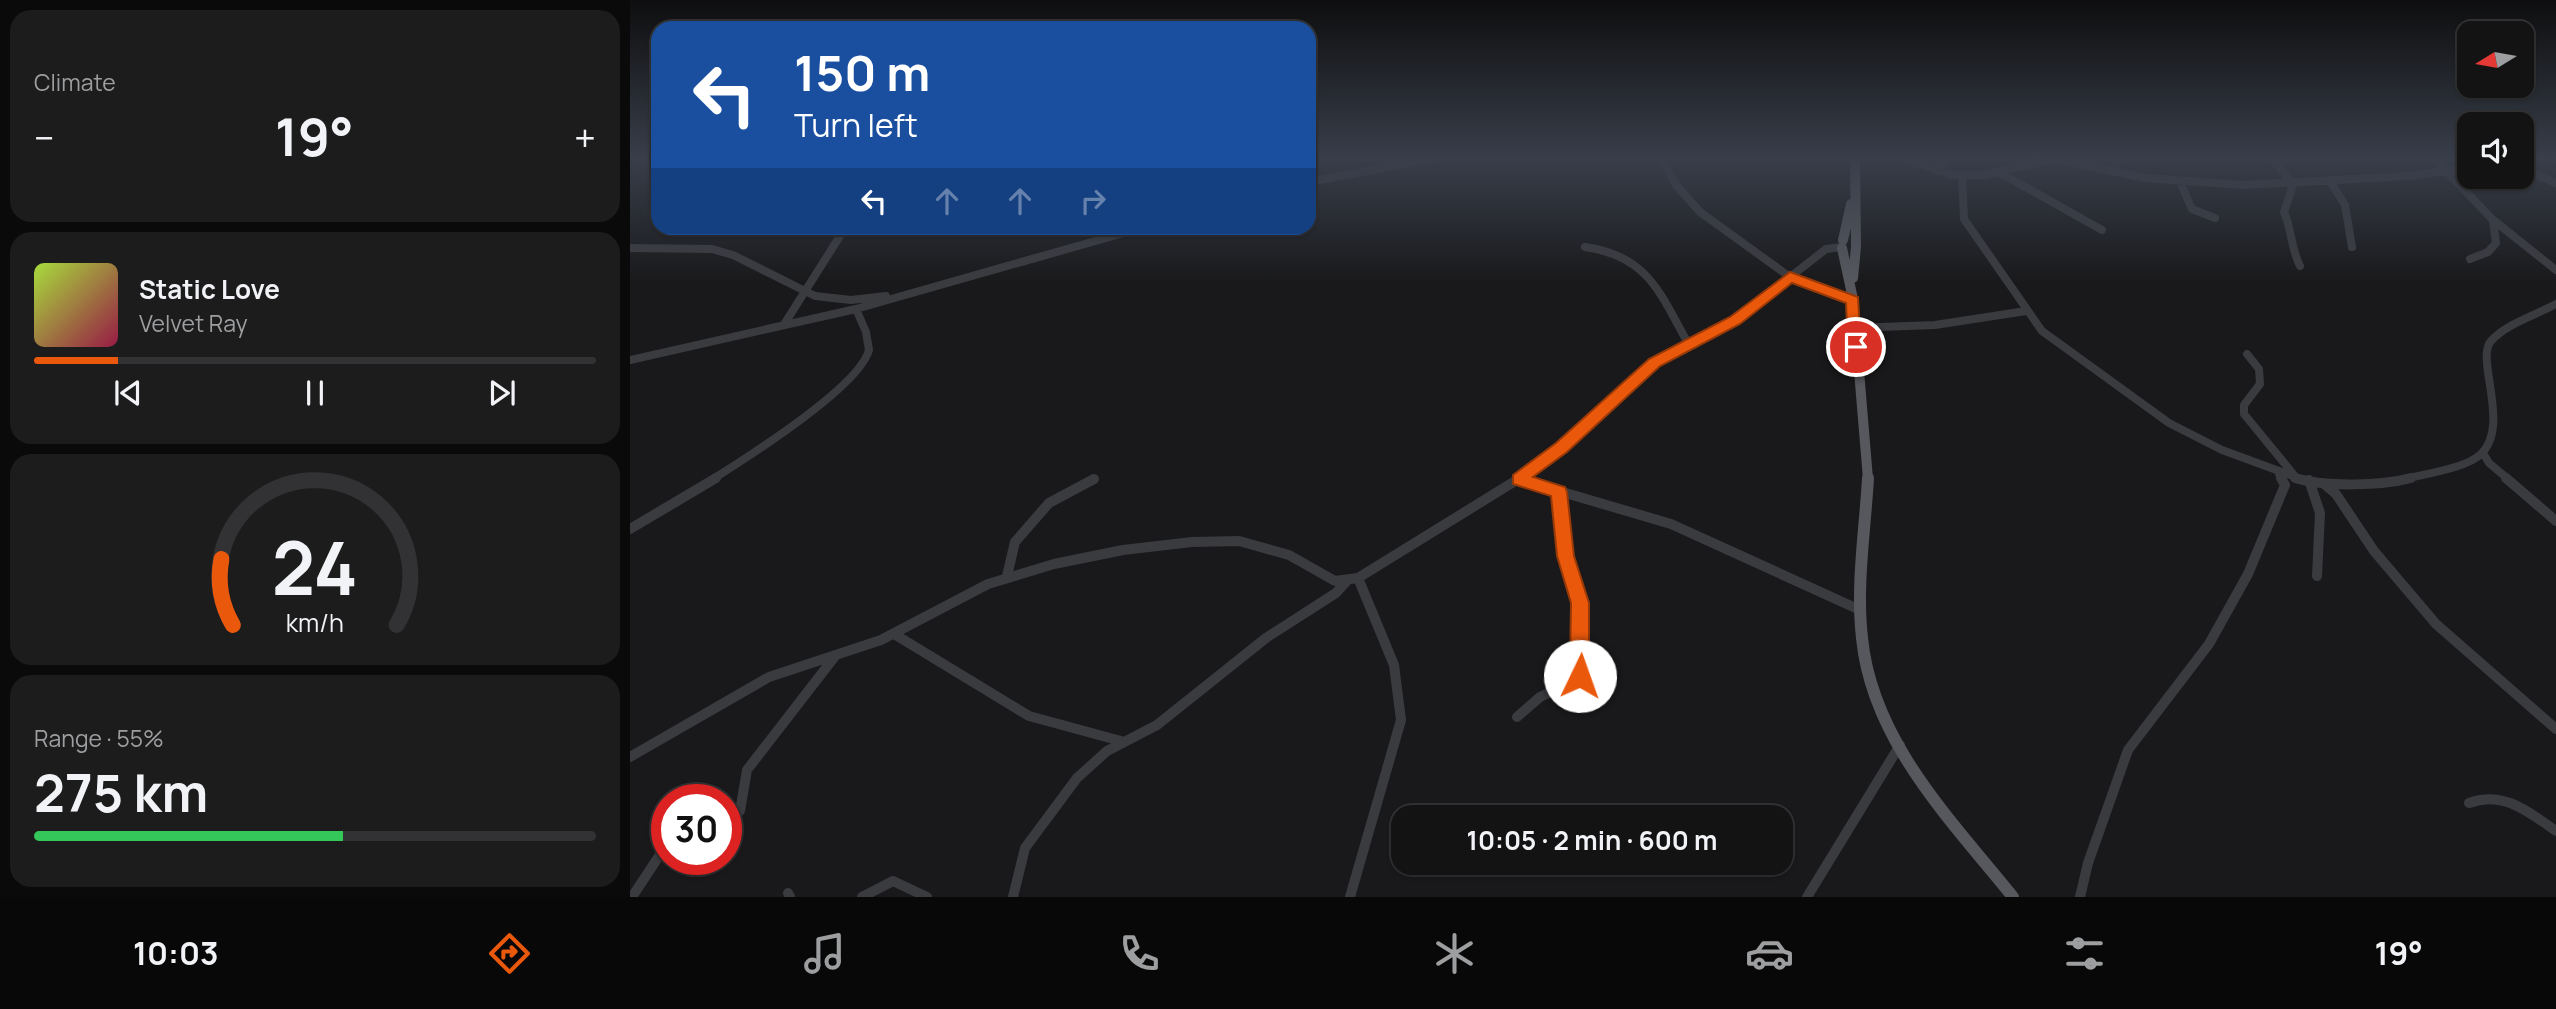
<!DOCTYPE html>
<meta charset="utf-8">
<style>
:root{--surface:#131314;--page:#1c1c1d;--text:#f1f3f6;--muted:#9d9ea0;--line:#323234;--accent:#ea580c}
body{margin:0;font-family:Manrope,sans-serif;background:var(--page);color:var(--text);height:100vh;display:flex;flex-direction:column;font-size:26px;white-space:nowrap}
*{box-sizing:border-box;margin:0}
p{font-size:23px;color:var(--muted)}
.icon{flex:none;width:38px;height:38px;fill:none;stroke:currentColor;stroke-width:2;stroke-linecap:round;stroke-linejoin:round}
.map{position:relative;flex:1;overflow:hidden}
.side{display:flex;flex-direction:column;gap:10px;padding:10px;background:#0a0a0b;width:630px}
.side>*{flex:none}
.banner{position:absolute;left:21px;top:21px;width:665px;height:214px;border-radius:21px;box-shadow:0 2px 5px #0004,0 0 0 2px var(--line);background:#1a4fa0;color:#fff;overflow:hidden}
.needle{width:46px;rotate:259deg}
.fabs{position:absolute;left:1827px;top:21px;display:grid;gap:14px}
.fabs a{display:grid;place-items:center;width:77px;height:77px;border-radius:14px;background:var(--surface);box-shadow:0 2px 5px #0004,0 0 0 2px var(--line);font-size:35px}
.speed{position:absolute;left:21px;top:784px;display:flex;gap:14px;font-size:35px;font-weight:700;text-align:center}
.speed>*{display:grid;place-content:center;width:91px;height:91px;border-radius:50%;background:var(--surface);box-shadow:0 2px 5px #0004,0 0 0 2px var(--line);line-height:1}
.speed .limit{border:10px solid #d22;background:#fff;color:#111}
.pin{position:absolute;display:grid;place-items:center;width:60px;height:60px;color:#fff;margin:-30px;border:4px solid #fff;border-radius:50%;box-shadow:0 2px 7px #0007}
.me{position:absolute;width:77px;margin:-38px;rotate:3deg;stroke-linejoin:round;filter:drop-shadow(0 0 5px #0008)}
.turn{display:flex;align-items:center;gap:24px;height:147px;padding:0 28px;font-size:32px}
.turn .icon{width:91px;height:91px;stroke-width:2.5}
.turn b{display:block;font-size:49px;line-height:60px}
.lanes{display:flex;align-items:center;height:66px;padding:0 28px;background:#0003;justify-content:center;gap:35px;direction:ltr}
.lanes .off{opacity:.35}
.big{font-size:52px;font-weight:700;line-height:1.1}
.side .widget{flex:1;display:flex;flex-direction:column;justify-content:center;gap:10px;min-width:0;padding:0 24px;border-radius:21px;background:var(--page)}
.side .dial{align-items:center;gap:0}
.dial svg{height:182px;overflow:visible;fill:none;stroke:var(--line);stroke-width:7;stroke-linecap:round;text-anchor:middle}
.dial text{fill:var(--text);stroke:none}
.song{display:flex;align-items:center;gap:21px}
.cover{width:84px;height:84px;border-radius:10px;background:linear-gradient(135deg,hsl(80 70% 55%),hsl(340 70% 35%))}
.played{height:7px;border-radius:4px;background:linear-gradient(90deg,var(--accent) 15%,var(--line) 15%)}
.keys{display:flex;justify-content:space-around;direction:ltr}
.heat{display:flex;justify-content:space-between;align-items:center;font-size:38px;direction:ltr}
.charge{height:10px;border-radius:5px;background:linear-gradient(90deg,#34c759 55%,var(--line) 0)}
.trip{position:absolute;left:761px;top:805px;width:402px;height:70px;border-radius:21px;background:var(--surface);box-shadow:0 2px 5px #0004,0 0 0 2px var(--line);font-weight:700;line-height:70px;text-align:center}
.tab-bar{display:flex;height:112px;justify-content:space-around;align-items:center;background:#080808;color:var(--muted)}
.tab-bar .icon{width:49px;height:49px}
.tab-bar .on{color:var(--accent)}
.tab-bar b{font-size:32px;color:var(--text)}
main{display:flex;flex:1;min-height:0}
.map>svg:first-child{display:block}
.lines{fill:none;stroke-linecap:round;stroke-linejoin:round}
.minor-far1{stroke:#3a3b3f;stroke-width:8}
.minor{stroke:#3a3b3f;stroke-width:10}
.major-far1{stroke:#56585e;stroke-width:10}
.major{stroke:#56585e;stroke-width:12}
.route{fill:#ea580c;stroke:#983908;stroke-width:2}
</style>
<main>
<section class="side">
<div class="widget"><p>Climate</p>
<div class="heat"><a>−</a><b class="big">19°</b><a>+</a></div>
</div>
<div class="widget">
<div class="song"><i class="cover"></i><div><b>Static Love</b><p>Velvet Ray</p></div></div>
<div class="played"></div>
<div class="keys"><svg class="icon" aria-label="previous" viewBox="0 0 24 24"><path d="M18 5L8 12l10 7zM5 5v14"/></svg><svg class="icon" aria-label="pause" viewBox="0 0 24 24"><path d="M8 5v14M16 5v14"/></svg><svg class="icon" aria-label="next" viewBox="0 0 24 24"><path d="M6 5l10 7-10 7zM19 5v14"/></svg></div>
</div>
<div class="widget dial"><svg viewBox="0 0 100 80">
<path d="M14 69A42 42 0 1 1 86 69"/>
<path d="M14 69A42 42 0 0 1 9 40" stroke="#ea580c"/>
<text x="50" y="56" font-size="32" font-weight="700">24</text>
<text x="50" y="72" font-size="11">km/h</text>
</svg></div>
<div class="widget"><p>Range · 55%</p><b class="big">275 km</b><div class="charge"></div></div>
</section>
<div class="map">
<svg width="1926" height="897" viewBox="0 0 1926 897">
<rect width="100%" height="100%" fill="#19191b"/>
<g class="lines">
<path class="minor-far1" d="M1031 158 1047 186 1070 212 1160 277 1223 300
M1273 158 1322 175H1354L1424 159 1516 178 1613 185 1778 176 1839 168
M1642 158 1663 185 1654 212C1662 230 1661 249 1670 266
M1804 158 1862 219 1926 270
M1892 168 1926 183
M1307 171 1317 158
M1367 171 1472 230
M1480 171 1490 158
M1332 176 1334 219 1412 331 1539 423 1592 450 1671 479
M1700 181 1715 205 1722 247
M679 182 805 158
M1550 182 1562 209 1585 218
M955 247C1019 256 1030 294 1059 345
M0 248 82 249 103 255 185 296 221 300 256 296
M1840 259 1858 252 1866 243 1863 221
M155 323 215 228
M1224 328 1305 325 1396 311
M1617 354 1629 369 1630 384 1614 405V414L1664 475
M0 360 226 309 511 228
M1853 453 1859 463 1878 479
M1648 472 1652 479
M83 479C118 457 229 387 239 350L236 332 226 309
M887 479 932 447 1025 362 1105 320 1196 249 1211 247
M1775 479C1795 474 1837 468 1851 454 1881 425 1845 359 1861 341 1876 324 1906 315 1926 304"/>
<path class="minor" d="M1665 478C1695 487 1751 486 1781 478
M1876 478 1926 521
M888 479 1041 524 1230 610
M1679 480 1690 513 1687 576
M1693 483 1706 494 1744 551 1806 624 1926 729
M0 529 86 478
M377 576 385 542 419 503 464 479
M264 634 399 716 491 741
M887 717 910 697 945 681 951 669 950 603 936 556 929 491
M0 757 139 677 251 640 358 584 424 564 493 550 562 542 609 541 659 555 705 581 728 578 890 478
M1839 803C1873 790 1899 812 1926 831
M96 821 110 811 117 770 206 655
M158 893 160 897
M2 897 37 844
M232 897 263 881 297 897
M383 897 395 848 447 778 477 751 527 725 636 638 706 593 716 582
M720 897 771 720 764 665 728 578
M1177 897 1270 745
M1450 897 1458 863 1498 750 1579 644 1618 574 1655 485 1651 478"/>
<path class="major-far1" d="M1225 158 1226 245
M1213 240 1221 204
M1212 248 1223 299 1238 479
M1223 278 1226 247"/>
<path class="major" d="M1238 478C1235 531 1226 585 1232 638 1242 741 1321 820 1383 897"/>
</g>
<linearGradient id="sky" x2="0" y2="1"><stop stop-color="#0e0e0f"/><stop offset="0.56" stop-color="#383e4a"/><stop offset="1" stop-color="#383e4a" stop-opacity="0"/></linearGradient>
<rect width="1926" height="283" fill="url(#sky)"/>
<path class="route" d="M1160 272 1228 297 1231 351H1220L1218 347 1216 303 1162 283 1110 324 1030 366 937 452 903 477 935 487 937 492 944 556 959 603V676L956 682 950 685 943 682 940 676 941 603 927 556 921 496 883 484V475L926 443 1019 359 1100 317Z"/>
</svg>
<div class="fabs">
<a><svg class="needle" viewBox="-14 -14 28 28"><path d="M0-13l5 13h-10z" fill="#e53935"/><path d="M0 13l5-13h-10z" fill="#9d9ea0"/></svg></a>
<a><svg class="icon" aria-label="sound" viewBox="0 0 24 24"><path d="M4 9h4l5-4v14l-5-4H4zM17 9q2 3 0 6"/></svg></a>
</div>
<div class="speed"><div class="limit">30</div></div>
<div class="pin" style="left:1226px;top:347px;background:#d93025"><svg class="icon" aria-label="arrive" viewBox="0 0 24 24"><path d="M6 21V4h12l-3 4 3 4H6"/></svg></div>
<svg class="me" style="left:950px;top:676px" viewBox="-20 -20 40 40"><circle r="19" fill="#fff"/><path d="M0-13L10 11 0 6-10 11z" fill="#ea580c"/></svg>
<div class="trip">10:05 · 2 min · 600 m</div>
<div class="banner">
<div class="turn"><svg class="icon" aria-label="left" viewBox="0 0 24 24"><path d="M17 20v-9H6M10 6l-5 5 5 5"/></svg><div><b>150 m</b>Turn left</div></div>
<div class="lanes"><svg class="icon" aria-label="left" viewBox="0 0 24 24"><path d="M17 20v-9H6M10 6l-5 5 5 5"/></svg><svg class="icon off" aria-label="ahead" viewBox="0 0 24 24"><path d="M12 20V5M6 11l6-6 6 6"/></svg><svg class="icon off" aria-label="ahead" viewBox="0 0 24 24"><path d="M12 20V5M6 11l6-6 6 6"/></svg><svg class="icon off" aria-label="right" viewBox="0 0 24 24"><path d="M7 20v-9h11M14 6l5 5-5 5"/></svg></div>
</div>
</div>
</main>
<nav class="tab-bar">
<b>10:03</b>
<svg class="icon on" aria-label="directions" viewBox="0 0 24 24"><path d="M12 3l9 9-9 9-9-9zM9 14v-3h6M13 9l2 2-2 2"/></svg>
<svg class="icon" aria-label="music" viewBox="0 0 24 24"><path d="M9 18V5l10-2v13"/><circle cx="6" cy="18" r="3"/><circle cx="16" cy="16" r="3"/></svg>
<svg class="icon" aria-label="phone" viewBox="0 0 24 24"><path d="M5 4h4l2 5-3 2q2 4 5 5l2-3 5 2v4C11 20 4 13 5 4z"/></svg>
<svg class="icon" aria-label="climate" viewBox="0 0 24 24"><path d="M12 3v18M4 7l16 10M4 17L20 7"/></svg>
<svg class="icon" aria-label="car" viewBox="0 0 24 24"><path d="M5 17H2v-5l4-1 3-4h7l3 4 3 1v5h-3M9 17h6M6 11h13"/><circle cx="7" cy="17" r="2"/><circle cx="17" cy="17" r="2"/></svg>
<svg class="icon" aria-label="filters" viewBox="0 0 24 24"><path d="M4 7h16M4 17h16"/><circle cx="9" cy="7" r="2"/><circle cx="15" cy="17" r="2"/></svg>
<b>19°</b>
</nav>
